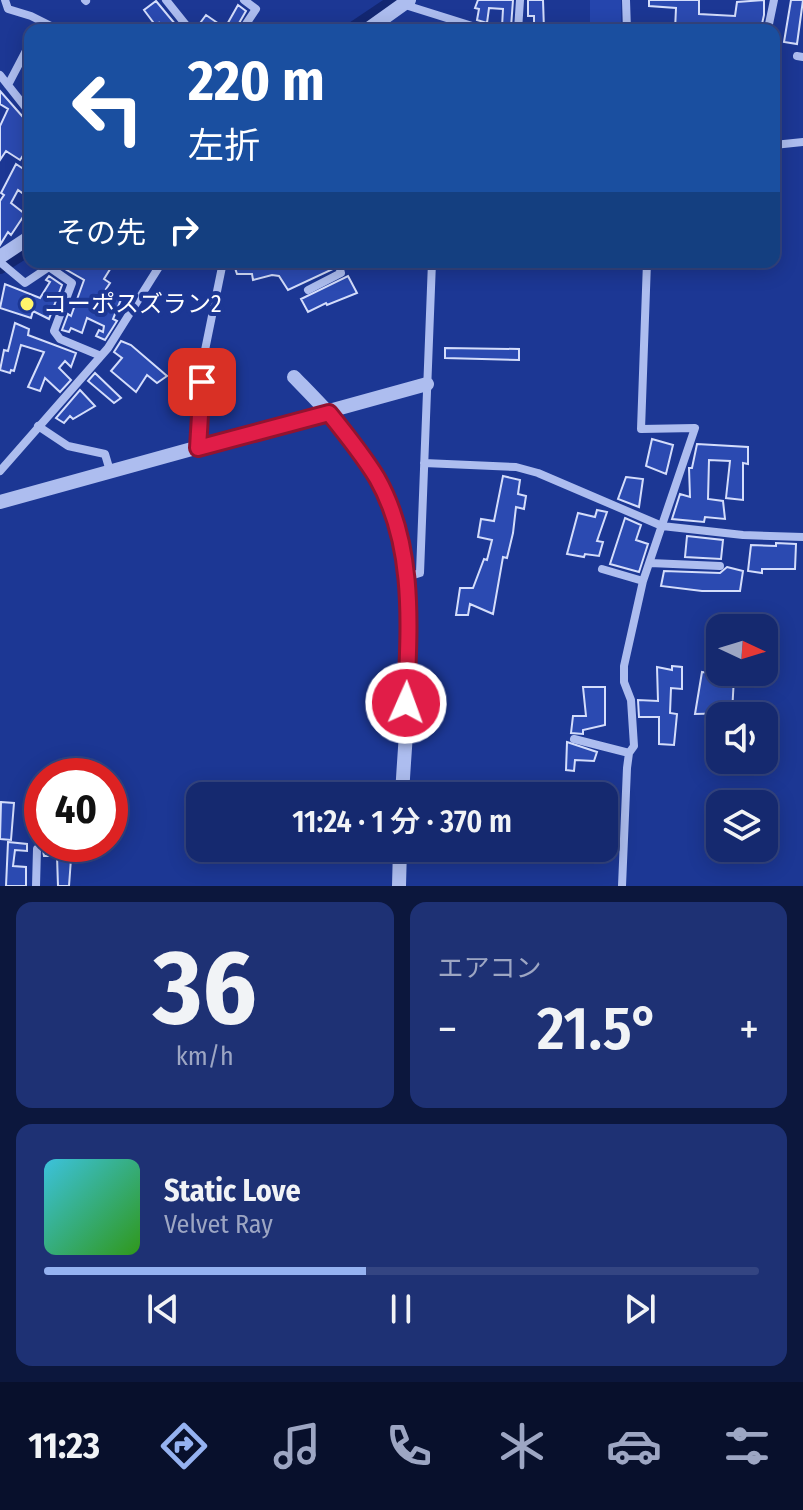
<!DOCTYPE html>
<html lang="ja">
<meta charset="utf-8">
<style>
:root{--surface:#15296f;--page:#1e3174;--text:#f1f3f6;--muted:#9da6c3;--line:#344582;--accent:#95b2f1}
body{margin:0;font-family:"Fira Sans Condensed","Noto Sans JP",sans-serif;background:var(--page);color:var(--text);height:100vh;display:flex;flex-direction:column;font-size:30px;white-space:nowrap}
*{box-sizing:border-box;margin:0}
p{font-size:26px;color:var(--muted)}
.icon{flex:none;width:44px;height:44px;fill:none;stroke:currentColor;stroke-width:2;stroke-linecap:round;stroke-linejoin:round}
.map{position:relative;height:886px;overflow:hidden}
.panel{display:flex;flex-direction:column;gap:16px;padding:16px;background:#0c173d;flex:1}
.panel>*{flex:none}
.banner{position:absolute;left:24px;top:24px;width:756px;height:244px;border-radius:16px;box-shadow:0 4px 20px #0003,0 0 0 2px var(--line);background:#1a4fa0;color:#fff;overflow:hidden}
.needle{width:52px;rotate:94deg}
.controls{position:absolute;left:706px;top:614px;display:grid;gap:16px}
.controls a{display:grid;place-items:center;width:72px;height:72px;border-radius:16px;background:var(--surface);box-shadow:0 4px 20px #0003,0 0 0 2px var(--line);font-size:40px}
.speed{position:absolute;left:24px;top:758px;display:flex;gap:16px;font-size:40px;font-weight:700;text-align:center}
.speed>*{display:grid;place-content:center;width:104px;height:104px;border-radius:50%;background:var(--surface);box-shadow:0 4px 20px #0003,0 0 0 2px var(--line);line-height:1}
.speed .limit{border:12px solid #d22;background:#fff;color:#111}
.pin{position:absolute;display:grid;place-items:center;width:68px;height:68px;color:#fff;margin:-34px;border-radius:16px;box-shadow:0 4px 12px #0006}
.me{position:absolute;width:88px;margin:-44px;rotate:2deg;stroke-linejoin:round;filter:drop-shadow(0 0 6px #0008)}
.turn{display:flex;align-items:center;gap:28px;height:168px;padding:0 32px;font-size:36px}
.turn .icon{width:104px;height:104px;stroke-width:2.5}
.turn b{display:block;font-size:56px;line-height:68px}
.then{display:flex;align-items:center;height:76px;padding:0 32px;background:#0003;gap:16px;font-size:30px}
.big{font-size:60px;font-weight:600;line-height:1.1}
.panel .widget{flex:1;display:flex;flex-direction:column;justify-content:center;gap:12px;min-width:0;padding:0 28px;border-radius:16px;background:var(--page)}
.panel .dial{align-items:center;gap:0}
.dial b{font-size:104px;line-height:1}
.song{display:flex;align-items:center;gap:24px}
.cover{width:96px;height:96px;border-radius:12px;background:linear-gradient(135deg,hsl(190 70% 55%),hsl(110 70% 35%))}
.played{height:8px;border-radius:4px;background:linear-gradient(90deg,var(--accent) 45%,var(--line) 45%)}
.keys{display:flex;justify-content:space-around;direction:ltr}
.heat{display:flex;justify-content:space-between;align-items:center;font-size:44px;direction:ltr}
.panel .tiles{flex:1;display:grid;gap:16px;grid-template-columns:1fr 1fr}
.widget:last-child{grid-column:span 2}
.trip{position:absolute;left:186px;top:782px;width:432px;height:80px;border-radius:16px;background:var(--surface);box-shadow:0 4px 20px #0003,0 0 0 2px var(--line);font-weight:600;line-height:80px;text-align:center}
.tab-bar{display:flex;height:128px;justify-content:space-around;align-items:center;background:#08102c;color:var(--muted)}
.tab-bar .icon{width:56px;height:56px}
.tab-bar .selected{color:var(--accent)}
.tab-bar b{font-size:36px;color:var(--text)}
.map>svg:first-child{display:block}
.green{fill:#2545ad}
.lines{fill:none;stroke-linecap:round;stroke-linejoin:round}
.river{stroke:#132772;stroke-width:16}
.building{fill:#2b4ab1;stroke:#d4ddfb;stroke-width:2}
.minor{stroke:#adbdef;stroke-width:8}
.tertiary{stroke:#adbdef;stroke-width:14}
.route-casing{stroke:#92132f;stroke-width:20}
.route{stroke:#e11d48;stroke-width:14}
.poi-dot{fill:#fff46b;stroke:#1c3794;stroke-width:3}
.labels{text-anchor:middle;stroke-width:8;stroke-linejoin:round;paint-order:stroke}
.poi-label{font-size:24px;fill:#fff;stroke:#1c3794;text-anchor:start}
</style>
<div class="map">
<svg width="803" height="886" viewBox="0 0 803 886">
<rect width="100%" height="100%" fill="#1c3794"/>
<path class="green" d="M590 0H621V30H590Z"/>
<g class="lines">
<path class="river" d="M353 30 390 5
M0 266 30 247"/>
</g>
<path class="building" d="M478 0H513L511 27H502L503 9 489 8 487 23 477 20 479 9 475 8Z
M528 0H543L544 30H534V16H528Z
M649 0H699V14L735 16 737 2 764 0V15L762 24 742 23V30H675L676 8 649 6Z
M791 0H803L797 44 784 42Z
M156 1 176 25 172 30H163L159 23 156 26 144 10Z
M238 5 246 11 235 30H195L206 15 225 28Z
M0 91 30 125V145L20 160 6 151 0 160V126L8 109 0 104Z
M16 164 28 172 24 179 30 184V188L25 195 18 190 11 203 25 214 11 235 8 232 0 245V201L4 195 1 193Z
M60 262H107L112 266 104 279 110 283 106 289 122 297 113 319 117 321 105 340 96 336 99 330 103 332 104 326 87 318 82 333 71 328 69 332 62 330 68 314 71 316 84 280 58 265Z
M233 262H276L289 265 290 262H331L333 269 288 290 279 276 272 275 253 280 252 274H237Z
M49 276 62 285 49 319 33 311 31 318 0 308 5 284 40 298 50 282 46 280Z
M348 276 357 293 327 305 326 303 308 312 301 299Z
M15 323 29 329 28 335 76 353 71 367 65 361 59 368 71 380 60 392 45 378 40 391 28 387 44 352 21 345 14 371 11 370 10 373 0 370 4 350 8 351Z
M121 341 131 345 167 376 157 383 147 375 136 392 111 371 122 358 114 352Z
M445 348 519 349V360L445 358Z
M95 373 121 398 114 403 88 381Z
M80 390 95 406 73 419 70 416 64 423 56 418Z
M652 439 673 445 666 474 646 466Z
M697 444 748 447V464L743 463V500L726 498 730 461 709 460 708 499 723 501 725 519 705 517 704 522 672 519 680 494 690 497 689 468H692Z
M503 476 520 480 518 494 526 496 524 509 516 507 513 533 507 558 503 557 493 614 470 604 468 615H456L460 588H473L484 559 487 560 492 540 478 537 481 519 494 521Z
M626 477 643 479 639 507 618 499Z
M597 510 607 512 597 541 603 542 599 556 585 554 584 557 567 554 578 513 595 517Z
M625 518 641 525 636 540 648 544 639 572 610 564Z
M687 536 723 540 721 559 685 557Z
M776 543 796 544 795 569H762V573L748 571 751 545 776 546Z
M727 567 743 571 740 591H702L661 586 664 571 720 573Z
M672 666 682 667V689L671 688 670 713 677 714 674 745 659 744V717H639L638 700 658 701 657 667 672 670Z
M702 672 734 677 732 713 695 714Z
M583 687H605V725L583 730V734L571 733 573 716H586Z
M567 742 597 752 594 761 575 760 574 771 566 770Z
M1 802 14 803 11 840 0 839Z
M8 842 27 844V851L15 850 13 866 26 867V886H6Z
M42 844 72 845 69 886H58L57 856H44Z"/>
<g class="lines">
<path class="minor" d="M5 0 8 9 31 16 59 30
M85 0 86 1
M166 0 186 25 181 30
M626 0 627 30
M402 4 485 30
M769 24 774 0
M242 30 256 9 244 0
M518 30 520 0
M797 56 803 57
M0 75 30 113
M8 85 30 43
M774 145 803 142
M0 262 25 283 49 267 72 283 54 331 60 339 101 356
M308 290 341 273 338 262
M38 426 68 446 105 454 110 471
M198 448 204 355 223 262
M424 463 516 467 538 473 662 526 743 535 803 537
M0 471 108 348 162 262
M650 563 720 566
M602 569 643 581
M407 577 420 573 432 262
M574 739 629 753
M36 886 37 849
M622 886 627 768 629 753 634 746 631 700 624 682V666L643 581 695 428 641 429 647 262"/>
<path class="tertiary" d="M367 30 409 0
M0 257 30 237
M294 377C325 409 358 441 379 482 426 576 407 694 402 796
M0 502 427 384
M399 886 400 848"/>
</g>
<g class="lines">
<defs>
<path id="route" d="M202 382 198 448 329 413C346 434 363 455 377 478 416 547 409 627 406 703"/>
</defs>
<use href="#route" class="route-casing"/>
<use href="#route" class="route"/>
</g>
<circle class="poi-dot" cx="27" cy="304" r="8"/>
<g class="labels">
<g class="poi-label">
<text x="43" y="312">コーポスズラン2</text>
</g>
</g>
</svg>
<div class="controls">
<a><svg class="needle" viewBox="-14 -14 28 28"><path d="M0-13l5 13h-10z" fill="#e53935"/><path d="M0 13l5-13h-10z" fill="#9da6c3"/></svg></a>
<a><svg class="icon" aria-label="sound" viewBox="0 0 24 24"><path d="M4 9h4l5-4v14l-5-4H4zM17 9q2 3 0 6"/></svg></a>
<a><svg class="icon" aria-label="layers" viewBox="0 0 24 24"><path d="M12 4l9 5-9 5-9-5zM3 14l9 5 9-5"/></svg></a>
</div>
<div class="speed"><div class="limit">40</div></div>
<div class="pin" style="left:202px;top:382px;background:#d93025"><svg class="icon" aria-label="arrive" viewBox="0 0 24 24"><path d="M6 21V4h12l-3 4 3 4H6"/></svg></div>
<svg class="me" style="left:406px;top:703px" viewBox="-20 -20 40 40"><circle r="17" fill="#e11d48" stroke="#fff" stroke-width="3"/><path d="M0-11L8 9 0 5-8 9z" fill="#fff"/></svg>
<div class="trip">11:24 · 1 分 · 370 m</div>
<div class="banner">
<div class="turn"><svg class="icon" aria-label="left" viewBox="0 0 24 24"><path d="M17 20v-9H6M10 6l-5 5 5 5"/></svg><div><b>220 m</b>左折</div></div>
<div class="then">その先<svg class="icon" aria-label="right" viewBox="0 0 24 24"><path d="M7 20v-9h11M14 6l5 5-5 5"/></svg></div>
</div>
</div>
<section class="panel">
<div class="tiles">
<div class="widget dial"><b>36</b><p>km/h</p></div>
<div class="widget"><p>エアコン</p>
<div class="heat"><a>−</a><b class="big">21.5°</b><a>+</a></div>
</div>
<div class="widget">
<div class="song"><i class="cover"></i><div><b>Static Love</b><p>Velvet Ray</p></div></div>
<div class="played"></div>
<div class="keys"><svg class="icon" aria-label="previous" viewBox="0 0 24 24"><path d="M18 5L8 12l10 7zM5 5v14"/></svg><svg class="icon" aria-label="pause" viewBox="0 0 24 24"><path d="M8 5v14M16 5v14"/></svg><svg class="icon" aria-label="next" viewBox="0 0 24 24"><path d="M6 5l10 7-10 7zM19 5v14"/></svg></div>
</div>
</div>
</section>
<nav class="tab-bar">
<b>11:23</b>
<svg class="icon selected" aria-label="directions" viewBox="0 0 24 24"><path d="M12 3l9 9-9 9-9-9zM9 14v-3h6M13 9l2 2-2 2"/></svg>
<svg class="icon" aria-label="music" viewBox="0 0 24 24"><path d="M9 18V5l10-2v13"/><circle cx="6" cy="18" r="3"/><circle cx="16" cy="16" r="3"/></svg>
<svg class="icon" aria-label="phone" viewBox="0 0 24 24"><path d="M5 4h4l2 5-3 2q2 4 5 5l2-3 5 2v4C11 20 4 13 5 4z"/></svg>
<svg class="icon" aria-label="climate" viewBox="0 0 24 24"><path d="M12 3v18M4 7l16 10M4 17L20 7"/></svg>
<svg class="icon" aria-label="car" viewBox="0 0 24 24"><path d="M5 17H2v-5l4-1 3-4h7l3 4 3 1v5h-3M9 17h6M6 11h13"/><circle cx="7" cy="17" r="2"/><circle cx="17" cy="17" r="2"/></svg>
<svg class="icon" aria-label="filters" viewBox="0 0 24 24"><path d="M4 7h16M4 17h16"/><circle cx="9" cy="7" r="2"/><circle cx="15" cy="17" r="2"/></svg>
</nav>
